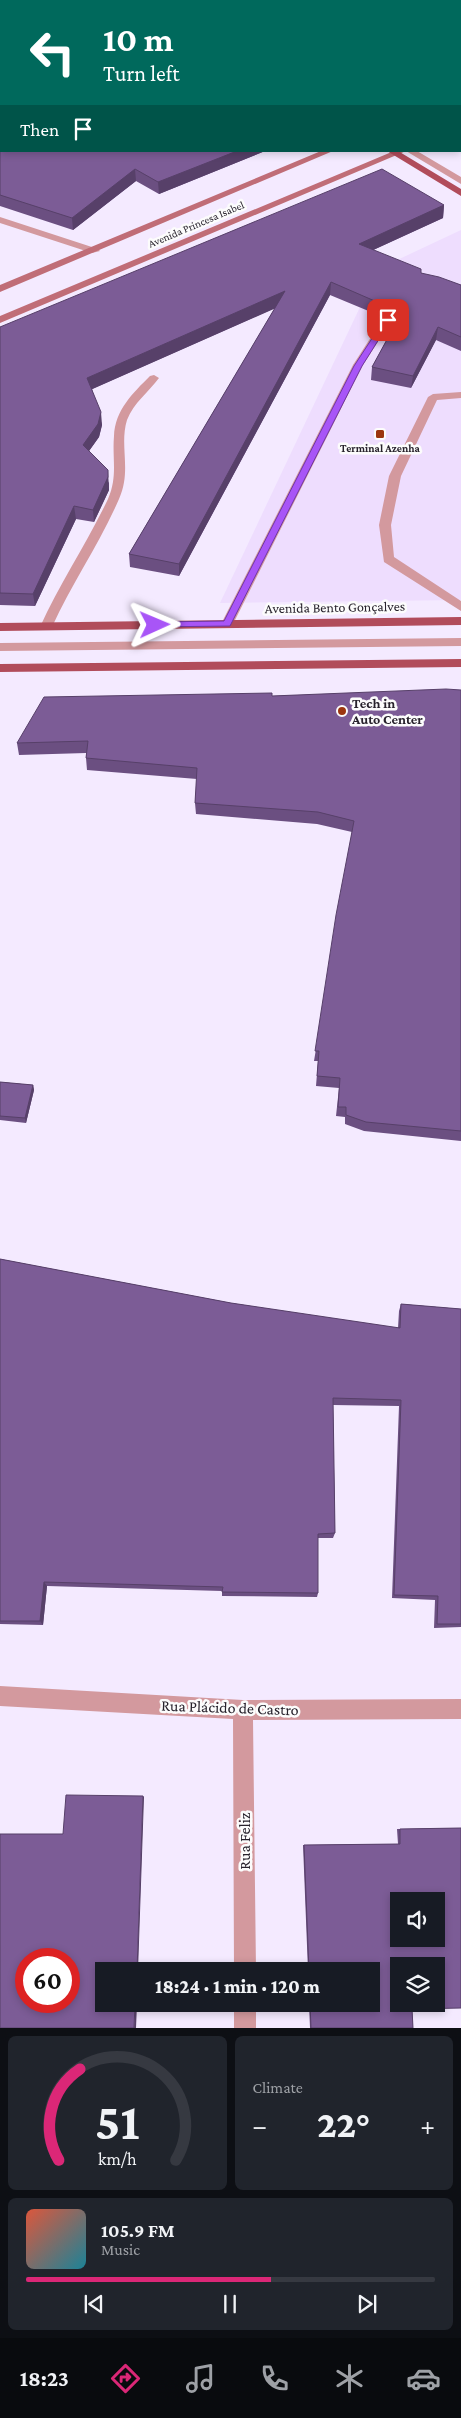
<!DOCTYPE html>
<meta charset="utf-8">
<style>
:root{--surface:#171b24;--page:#20242c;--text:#f1f3f6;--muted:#9ea1a6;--line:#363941;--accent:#db2777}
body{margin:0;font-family:"Crimson Pro",serif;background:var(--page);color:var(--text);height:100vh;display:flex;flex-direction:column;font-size:19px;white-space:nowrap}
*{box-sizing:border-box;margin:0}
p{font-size:16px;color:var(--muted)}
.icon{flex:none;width:28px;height:28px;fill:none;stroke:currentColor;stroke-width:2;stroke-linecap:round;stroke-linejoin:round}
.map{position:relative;height:2028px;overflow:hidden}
.panel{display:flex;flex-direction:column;gap:8px;padding:8px;background:#0d0f14;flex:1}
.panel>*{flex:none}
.banner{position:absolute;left:0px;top:0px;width:461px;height:152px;box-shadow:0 2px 8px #0003;background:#00695c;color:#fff;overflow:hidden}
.tools{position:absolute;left:390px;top:1892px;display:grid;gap:10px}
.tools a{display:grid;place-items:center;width:55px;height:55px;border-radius:0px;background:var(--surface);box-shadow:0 2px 8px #0003;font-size:25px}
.speed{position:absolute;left:15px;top:1948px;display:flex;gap:10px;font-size:25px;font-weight:700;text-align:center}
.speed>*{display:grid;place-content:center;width:65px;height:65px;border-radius:50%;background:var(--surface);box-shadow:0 2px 8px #0003;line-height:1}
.speed .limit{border:8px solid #d22;background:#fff;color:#111}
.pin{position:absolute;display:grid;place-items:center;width:42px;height:42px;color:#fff;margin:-21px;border-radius:10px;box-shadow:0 2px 8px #0006}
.me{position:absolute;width:55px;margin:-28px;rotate:89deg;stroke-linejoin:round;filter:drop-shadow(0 0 4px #0008)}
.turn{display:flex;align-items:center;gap:18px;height:105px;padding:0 20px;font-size:22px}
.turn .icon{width:65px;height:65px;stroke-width:2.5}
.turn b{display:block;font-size:35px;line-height:42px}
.then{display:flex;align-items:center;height:48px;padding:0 20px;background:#0003;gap:10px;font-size:19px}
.big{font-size:38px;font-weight:800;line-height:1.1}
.panel .card{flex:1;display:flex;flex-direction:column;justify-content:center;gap:8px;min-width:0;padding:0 18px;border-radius:8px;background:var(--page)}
.panel .dial{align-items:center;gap:0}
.dial svg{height:130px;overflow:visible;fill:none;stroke:var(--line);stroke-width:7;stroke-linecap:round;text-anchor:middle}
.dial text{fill:var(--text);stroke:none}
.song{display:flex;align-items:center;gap:15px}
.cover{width:60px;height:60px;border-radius:8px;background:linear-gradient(135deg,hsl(10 70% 55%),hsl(190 70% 35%))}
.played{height:5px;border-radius:2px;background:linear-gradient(90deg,var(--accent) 60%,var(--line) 60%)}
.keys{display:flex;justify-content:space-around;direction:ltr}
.heat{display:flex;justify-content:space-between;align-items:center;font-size:28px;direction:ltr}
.panel .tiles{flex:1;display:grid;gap:8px;grid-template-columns:1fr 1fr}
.card:last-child{grid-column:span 2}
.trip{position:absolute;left:95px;top:1962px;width:285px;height:50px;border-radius:0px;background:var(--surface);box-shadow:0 2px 8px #0003;font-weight:800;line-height:50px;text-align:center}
.menu{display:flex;height:80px;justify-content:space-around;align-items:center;background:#090b0e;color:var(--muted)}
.menu .icon{width:35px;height:35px}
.menu .current{color:var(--accent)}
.menu b{font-size:22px;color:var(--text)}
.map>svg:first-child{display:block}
.built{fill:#eeddfe}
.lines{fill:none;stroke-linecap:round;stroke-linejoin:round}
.service{fill:#d3999e;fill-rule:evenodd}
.minor{fill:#d3999e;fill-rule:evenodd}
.secondary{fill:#c06d77;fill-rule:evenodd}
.primary{fill:#b14c5b;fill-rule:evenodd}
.wall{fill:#6b4f81}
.shaded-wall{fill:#574069}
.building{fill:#7c5c96;stroke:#574069;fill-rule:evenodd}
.route{fill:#a855f7;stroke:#6d37a1}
.poi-dot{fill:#9c360f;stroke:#fcfcfc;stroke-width:2}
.labels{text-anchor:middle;stroke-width:5;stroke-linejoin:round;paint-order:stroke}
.far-street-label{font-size:11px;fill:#27222c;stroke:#fcfcfc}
.far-poi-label{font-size:11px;font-weight:bold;fill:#27222c;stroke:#fcfcfc}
.street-label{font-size:14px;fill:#27222c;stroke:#fcfcfc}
.poi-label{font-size:14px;font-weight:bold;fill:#27222c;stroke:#fcfcfc;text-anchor:start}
.near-street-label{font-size:16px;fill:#27222c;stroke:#fcfcfc}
</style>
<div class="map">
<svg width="461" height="2028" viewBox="0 0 461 2028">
<rect width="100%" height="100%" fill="#f4eaff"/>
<path class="built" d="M461 230V600L220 603 378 269Z"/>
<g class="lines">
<path class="service" d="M151 0H160L161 1H152Z
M406 151H417L461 177V184Z
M387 317 392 320 363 365 358 368 354 367 353 365 382 320Z
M461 392V398L437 400 401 476 391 525 394 557 461 601V611L384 562 379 525 389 476 428 397 433 394Z
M461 638V646L0 651V643Z"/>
<path class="minor" d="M0 217 98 249 100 251 92 253 0 223Z
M358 362 363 365 233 624 231 627H223L221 624 353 365Z
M154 375 159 378C148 393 134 402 127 420 119 446 132 470 119 499 100 543 72 583 52 627L50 630H42L40 627C60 583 87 543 108 499 118 476 112 459 114 436 115 410 133 393 150 376Z
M0 1686 243 1700 461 1699V1719L253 1720 256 1971H234L233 1719 0 1706Z
M234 2004H256V2028H234Z"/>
<path class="secondary" d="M461 93V99L460 100V94Z
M460 123H461V129H460Z
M321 151H333L0 292V285Z
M394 151H406L0 323V316Z"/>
<path class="primary" d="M131 0H140L141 1H132Z
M209 0H219L220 1H210Z
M460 139H461V145H460Z
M387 151H398L461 189V196Z
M461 617V625L0 631V623Z
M461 659V667L0 672V664Z"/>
</g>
<path class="wall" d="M0 0 1 1V151H265L159 194 136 181 73 230 0 206Z
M322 0H461V29L460 28V1H323Z
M444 205 443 218 373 250 421 273 461 285V351L436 340 411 388 371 380 372 367 396 323 393 322V318L388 315 383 317 330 295 179 576 130 567 129 554 275 308 92 389 102 425 99 437 89 451 109 483V490L94 522 76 519 35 606 0 605V327Z
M461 690V1141L364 1131 345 1124V1117L336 1116 339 1088 316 1086 318 1061H314L352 832 317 824 196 814 195 803 197 779 87 770 86 758V753L19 755 17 743 272 696Z
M0 1082 33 1085 34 1090 26 1123 0 1120Z
M0 1259 231 1303 398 1328 399 1311 401 1304 461 1309V1627L434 1628 435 1600 392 1598 399 1406 333 1405 335 1533 333 1538H318V1593L317 1597 222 1596V1591L47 1586 43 1625 0 1624Z
M461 1828 412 2009 413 2028H310L309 2004H371V1971H308L303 1845 398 1844 397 1829Z"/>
<path class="shaded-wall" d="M237 151H265L159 194 158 182Z
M135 169 136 181 73 230 72 218Z
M444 205 443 218 358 257 359 244Z
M331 282 330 295 179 576V564Z
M285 291V304L88 391 87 378Z
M389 303 388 315 383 317 384 305Z
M438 327 436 340 411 388 413 376Z
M101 412 102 425 99 437 84 458 83 445Z
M108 470 109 490 94 522 93 510Z
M74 506 76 519 35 606 33 594Z
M33 1085 34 1090 26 1123 25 1118Z
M44 1582 47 1586 43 1625 40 1621Z
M143 1796 144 1797 138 1971H137Z
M135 2004H137L136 2028H134Z"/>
<path class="building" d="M0 0H99L101 1H1V33V30H0Z
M323 0H461V14H460V1H326Z
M1 46V151H237L158 182 135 169 72 218 0 195V47Z
M382 169 444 205 359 244 421 269V273L439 277 461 285V337L438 327 413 376 372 367 402 312 394 309V306L389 303 384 305 331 282 179 564 129 554 285 291 87 378 101 412 98 424 83 445 108 470V477L93 510 74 506 33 594 0 593V327Z
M446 689 461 690V1131L366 1122 346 1115V1107H338L340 1078 317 1076 319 1051H315L336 915 354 821 318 812 195 803 197 768 86 758 88 741 17 743 44 697 272 693V696Z
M0 1082 33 1085 25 1118 0 1116Z
M0 1259 231 1303 400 1328 401 1304 461 1309V1624H437L438 1596 394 1595 401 1400 333 1398 335 1533 318 1534V1593L222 1592 223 1587 44 1582 40 1621H0Z
M66 1795 143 1796 137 1971H104V2004H135L134 2028H0V1834H63ZM26 1959H69V2001H26Z
M461 1828V2008L412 2009 413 2028H311L310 2004H371V1971H309L304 1845 400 1844V1829ZM399 1901H436V1939H399ZM399 1966H436V2004H399Z"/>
<path class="route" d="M388 317 391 320 362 366 230 626 151 627V623L155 622 224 621 354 366 384 320Z"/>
<g class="poi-dot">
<rect x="375" y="429" width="10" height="10" rx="2.5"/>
<circle cx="342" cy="711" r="5"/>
</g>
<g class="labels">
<g class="far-street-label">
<text transform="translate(196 224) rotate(-23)" y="4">Avenida Princesa Isabel</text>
</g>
<g class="far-poi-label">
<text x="380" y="452">Terminal Azenha</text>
</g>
<g class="street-label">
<text transform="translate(335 607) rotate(-1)" y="5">Avenida Bento Gonçalves</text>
</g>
<g class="poi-label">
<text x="352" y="708">Tech in<tspan x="352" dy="16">Auto Center</tspan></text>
</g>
<g class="near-street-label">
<text transform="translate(230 1707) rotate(2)" y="6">Rua Plácido de Castro</text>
<text transform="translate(244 1841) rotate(-90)" y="6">Rua Feliz</text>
</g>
</g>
</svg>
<div class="tools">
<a><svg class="icon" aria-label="sound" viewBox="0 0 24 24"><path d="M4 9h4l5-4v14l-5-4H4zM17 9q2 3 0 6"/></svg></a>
<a><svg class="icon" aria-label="layers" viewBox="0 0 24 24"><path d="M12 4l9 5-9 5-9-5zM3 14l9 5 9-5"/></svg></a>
</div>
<div class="speed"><div class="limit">60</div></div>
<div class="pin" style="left:388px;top:320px;background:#d93025"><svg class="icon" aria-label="arrive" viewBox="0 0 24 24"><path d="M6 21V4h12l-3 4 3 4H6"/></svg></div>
<svg class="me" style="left:155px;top:625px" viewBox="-20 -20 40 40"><path d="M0-17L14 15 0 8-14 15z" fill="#a855f7" stroke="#fff" stroke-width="4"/></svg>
<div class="trip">18:24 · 1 min · 120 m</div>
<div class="banner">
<div class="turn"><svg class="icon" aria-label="left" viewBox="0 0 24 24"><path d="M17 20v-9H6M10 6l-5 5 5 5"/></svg><div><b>10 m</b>Turn left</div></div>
<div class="then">Then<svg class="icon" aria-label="arrive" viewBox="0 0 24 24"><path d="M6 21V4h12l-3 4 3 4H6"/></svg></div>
</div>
</div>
<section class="panel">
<div class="tiles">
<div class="card dial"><svg viewBox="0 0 100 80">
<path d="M14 69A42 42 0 1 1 86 69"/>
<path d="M14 69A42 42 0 0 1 27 13" stroke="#db2777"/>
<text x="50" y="56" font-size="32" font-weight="700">51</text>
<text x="50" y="72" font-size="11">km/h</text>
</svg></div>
<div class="card"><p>Climate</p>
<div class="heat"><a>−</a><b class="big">22°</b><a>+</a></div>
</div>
<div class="card">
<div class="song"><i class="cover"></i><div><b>105.9 FM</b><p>Music</p></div></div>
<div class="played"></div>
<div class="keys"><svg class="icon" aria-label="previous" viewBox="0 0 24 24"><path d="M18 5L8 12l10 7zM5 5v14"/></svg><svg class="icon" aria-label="pause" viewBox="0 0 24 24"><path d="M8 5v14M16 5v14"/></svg><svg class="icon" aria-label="next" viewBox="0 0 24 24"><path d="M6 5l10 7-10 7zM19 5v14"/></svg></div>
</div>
</div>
</section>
<nav class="menu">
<b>18:23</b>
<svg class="icon current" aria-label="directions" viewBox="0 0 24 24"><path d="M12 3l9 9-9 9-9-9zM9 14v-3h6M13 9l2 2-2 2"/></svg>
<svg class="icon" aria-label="music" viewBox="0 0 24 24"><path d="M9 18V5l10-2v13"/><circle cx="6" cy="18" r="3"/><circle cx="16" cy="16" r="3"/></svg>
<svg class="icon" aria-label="phone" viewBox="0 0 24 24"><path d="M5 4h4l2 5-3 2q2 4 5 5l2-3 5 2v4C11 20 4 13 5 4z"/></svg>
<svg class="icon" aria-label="climate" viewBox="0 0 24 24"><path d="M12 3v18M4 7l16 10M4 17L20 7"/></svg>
<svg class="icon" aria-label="car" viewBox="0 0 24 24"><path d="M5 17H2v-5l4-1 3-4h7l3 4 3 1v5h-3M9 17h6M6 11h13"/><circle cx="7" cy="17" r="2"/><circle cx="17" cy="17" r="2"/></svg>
</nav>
